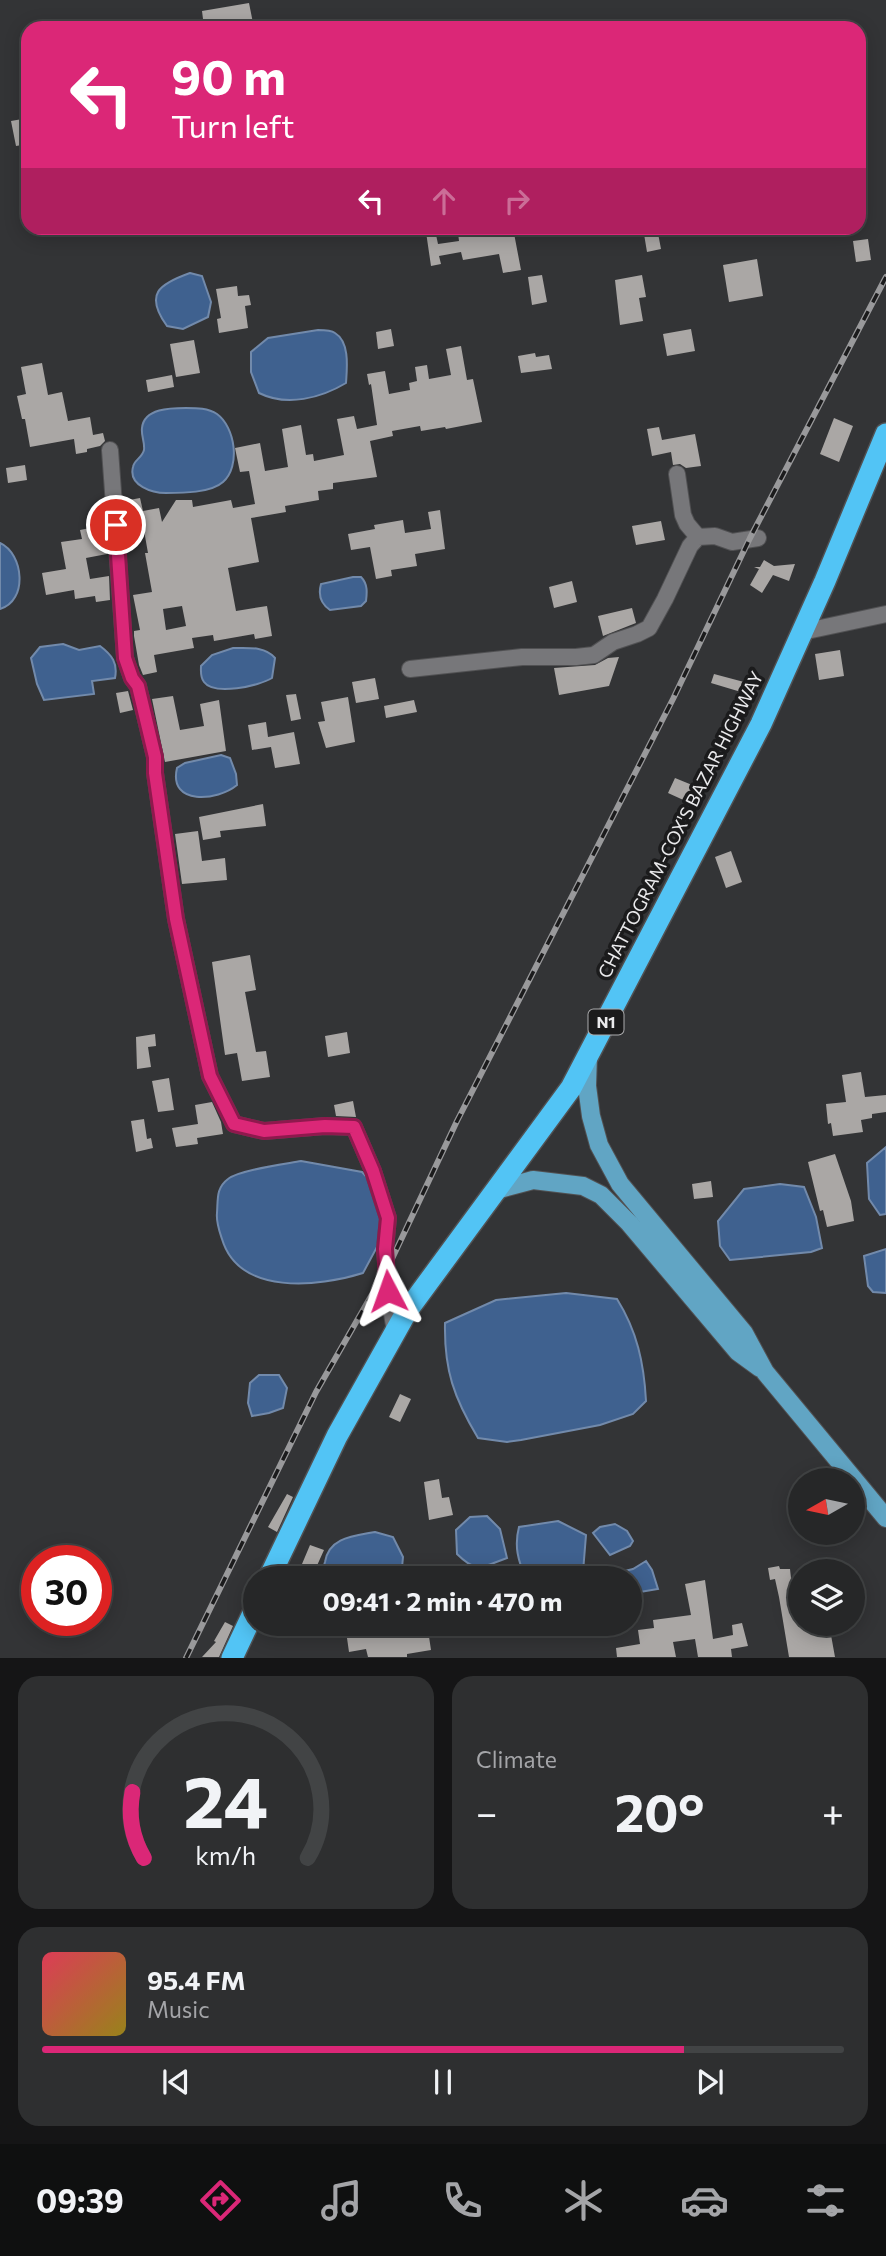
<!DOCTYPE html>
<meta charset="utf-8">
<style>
:root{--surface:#262728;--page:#2e2f30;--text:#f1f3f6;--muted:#a4a5a8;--line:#424445;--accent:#db2777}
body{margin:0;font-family:Commissioner,sans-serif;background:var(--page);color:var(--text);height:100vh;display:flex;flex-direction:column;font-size:26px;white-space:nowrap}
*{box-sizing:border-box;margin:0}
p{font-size:23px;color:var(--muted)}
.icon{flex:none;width:38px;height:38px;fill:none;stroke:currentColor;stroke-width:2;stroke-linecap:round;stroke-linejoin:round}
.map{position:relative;height:1658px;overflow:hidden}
.panel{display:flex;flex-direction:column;gap:18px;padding:18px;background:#151516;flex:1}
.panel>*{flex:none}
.banner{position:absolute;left:21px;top:21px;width:845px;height:214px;border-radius:21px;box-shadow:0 4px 18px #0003,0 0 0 2px var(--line);background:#db2777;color:#fff;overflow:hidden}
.needle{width:46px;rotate:261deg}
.tools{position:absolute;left:788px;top:1468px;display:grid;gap:14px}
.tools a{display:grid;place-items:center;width:77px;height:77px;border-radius:50%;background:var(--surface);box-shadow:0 4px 18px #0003,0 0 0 2px var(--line);font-size:35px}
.speed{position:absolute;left:21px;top:1545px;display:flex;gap:14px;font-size:35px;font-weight:700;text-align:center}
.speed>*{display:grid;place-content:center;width:91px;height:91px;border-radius:50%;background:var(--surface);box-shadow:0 4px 18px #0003,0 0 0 2px var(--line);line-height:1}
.speed .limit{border:10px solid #d22;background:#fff;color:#111}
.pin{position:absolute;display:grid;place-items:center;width:60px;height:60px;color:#fff;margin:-30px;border:4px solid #fff;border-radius:50%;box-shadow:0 2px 7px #0007}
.me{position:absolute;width:77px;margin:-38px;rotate:356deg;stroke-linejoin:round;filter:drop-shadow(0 0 5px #0008)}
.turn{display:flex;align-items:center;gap:24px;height:147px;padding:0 35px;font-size:32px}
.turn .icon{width:91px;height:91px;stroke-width:2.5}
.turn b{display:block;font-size:49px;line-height:60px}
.lanes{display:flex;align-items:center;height:66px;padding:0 35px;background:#0003;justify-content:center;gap:35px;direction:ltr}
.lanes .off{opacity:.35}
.big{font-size:52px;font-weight:700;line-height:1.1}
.panel .tile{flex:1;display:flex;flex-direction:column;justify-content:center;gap:10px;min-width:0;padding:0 24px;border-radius:21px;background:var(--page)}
.panel .dial{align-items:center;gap:0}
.dial svg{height:182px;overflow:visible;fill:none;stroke:var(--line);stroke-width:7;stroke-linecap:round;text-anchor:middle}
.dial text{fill:var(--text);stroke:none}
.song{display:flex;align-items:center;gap:21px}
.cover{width:84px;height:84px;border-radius:10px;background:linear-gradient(135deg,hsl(350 70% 55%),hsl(50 70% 35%))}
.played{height:7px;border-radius:4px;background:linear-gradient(90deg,var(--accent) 80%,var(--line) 80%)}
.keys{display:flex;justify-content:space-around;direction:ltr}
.heat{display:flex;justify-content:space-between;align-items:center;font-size:38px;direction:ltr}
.panel .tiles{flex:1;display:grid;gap:18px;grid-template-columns:1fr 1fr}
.tile:last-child{grid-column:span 2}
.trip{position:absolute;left:243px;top:1566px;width:399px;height:70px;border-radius:35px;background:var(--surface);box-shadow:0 4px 18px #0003,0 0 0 2px var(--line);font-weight:700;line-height:70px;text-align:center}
.tabs{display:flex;height:112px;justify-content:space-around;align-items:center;background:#0f1010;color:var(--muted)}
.tabs .icon{width:49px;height:49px}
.tabs .active{color:var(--accent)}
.tabs b{font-size:32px;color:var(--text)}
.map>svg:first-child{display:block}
.water{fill:#3f618f;stroke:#728aab;stroke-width:2}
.building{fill:#aaa7a5;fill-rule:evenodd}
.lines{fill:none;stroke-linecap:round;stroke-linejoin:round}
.street-casing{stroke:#515153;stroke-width:18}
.primary-casing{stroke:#515153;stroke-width:20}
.highway-casing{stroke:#515153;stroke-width:24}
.street{stroke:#77777a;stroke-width:16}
.primary{stroke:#61a5c4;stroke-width:18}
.highway{stroke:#52c4f5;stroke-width:21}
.rail-casing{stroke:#99999b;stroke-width:6}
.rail{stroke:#1b1b1c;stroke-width:3.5;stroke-dasharray:10;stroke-linecap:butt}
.route-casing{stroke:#8e194d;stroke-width:18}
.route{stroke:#db2777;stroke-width:12}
.labels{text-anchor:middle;stroke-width:7;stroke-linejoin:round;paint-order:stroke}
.shield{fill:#1b1b1c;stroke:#acacae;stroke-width:2}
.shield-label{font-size:16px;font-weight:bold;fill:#eaeaec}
.street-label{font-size:18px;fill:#eaeaec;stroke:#1b1b1c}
</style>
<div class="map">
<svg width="886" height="1658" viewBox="0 0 886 1658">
<rect width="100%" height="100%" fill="#333436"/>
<path class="water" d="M190 273 202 276 211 302 208 317 183 329 167 326C144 294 159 284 190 273Z
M318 330C323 330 331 330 335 333 350 342 347 368 346 383 321 398 287 407 259 393L251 372V352L268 338Z
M186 408C197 408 208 408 217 414 235 427 241 466 223 482 211 493 182 493 166 493 153 493 128 486 133 467 134 460 142 458 144 450 145 442 141 436 142 428 144 408 171 408 186 408Z
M0 543C24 554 28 601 0 609Z
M353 577H361C368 584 367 593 366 601L361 606 330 610C321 604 318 595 321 584Z
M63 644 79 650 100 646C112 655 118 663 115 678L92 681 94 694 44 700 37 684 31 658 40 647Z
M233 648C248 648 265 646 275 658L272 678C259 686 214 696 204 682 200 677 201 671 201 666L212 655Z
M221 755 230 758 236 774 237 785C218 801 168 806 177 768L185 763Z
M886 1147V1214L880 1215 869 1199 867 1163Z
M301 1161 362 1172 376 1187 385 1214 377 1247 363 1273C319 1287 239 1296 222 1239 219 1230 216 1222 217 1213 218 1199 216 1188 228 1179 239 1170 285 1164 301 1161Z
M780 1184 804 1187 816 1217 822 1248 811 1252 730 1260 720 1246 718 1221 744 1189Z
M886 1249V1293L873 1292 868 1286 864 1256Z
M566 1293 617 1299C637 1331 644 1363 646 1401L633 1414 600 1425 521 1440 507 1442 478 1438C454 1398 444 1370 445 1323L496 1300Z
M259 1375H279L287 1388 283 1408 269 1413 252 1416 248 1403 250 1383Z
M487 1516 500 1529 507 1558C483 1566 478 1575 457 1554L456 1530 470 1517Z
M558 1521 586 1535 583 1572 573 1578H526C518 1561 514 1546 519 1527Z
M615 1524 627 1531 633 1541 630 1546 610 1555 593 1533 600 1527Z
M375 1532 393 1537 403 1557 401 1578H325C322 1572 323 1569 325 1562 329 1537 354 1536 375 1532Z
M646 1561 652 1570 658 1589 634 1593 630 1596V1578H613L612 1574 633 1569Z"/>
<path class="building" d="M249 3 253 23 240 25V21L204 27 202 11Z
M28 118V144L16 146 11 121Z
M487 228H513L521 270 503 273 499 254 463 260 461 252 439 256 441 264 431 266 426 232 435 230 438 244 459 241 458 233Z
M643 228H657L661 249 647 252Z
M868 239 871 260 856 262 853 241Z
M757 259 763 296 729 302 723 265Z
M542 275 547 302 532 305 528 277Z
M642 275 646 297 639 298 643 321 620 325 615 280Z
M237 286 238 296 249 295 251 305 245 306 248 328 219 333 217 319 221 318 216 289Z
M391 329 394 346 378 349 376 332Z
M691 329 695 351 667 356 663 334Z
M194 340 200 373 176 377 170 344Z
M461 346 467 380 473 379 482 422 446 429 445 427 421 431 420 426 392 431 393 436 370 441 377 477 333 483V489L318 491 319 500 285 506 286 512 251 518 259 562 228 568 236 611 267 606 272 636 255 639 254 634 214 641 213 635 192 638 194 648 154 655 157 672 143 675 139 665 134 636V631L140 630 133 595 152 592 145 553H148L143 525 126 528 124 501 140 498 143 511 159 508 162 522 176 500H192L193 507 231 500 233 508 255 504 249 471 240 472 235 448 260 443 265 471 288 467 282 429 301 425 306 455 313 454 314 461 344 455 337 419 354 416 357 429 377 425 371 384 369 385 367 374 385 371 389 394 410 390 409 383 417 381 415 367 427 365 429 379 451 375 446 349ZM182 606 186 626 166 630 163 609Z
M535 353 536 357 549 355 552 369 521 373 518 356Z
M42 363 48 395 62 392 68 421 90 417 93 435 103 433 105 441 100 446 87 449V452L76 454 74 439 30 447 25 419H22L17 396 26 394 21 367Z
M172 375 174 387 148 392 146 380Z
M834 418 853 426 839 462 820 454Z
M659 427 662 440 695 434 701 466 686 468 680 464 673 465 671 452 652 456 647 429Z
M25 465 27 480 8 483 6 468Z
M440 510 445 549 415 554 417 566 391 570 392 576 376 579 370 547 351 550 348 534 375 529 374 525 403 520 405 533 431 529 428 512Z
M661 521 665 540 636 545 632 526Z
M105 525 107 554 86 558 90 579 109 576 110 600 96 602 95 596 75 599 74 590 46 595 42 573 66 569 61 542 82 539 80 530Z
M764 560 774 566 795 564 789 581 773 575 762 593 750 585 759 569 754 567H760Z
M572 581 577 602 554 608 549 587Z
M632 608 636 623 603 636 598 616Z
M840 650 844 676 819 680 815 654Z
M619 657 609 686 559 695 554 668 595 665 608 658Z
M714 674 744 682 741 692 711 683Z
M375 678 379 699 356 703 352 682Z
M128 691 133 710 120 713 116 693Z
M296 694 301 719 291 721 286 695Z
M173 696 180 730 204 726 200 704 219 700 226 751 165 762 152 699Z
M348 697 355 742 326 748 318 722 325 721 321 702Z
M414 700 417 712 386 718 384 706Z
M266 722 268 737 294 732 300 764 275 768 271 747 252 750 248 725Z
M675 778 697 787 690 803 668 793Z
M263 804 266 826 220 831 221 837 203 840 199 817Z
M198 831 202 861 225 858 227 880 182 884 175 834Z
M731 851 742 882 726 888 715 857Z
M250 955 256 990 245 992 256 1052 266 1051 270 1077 242 1081 237 1053 225 1055 212 962Z
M347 1032 350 1053 328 1057 325 1036Z
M155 1034 156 1046 148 1047 151 1067 137 1069 136 1037Z
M861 1072 865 1097 886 1095V1112L872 1114V1118L861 1120 863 1132 833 1136 831 1123 828 1124 826 1104 846 1102 842 1075Z
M169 1078 174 1110 158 1112 152 1081Z
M353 1101 356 1117 336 1116 334 1105Z
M212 1102 221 1122 223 1134 197 1138 198 1144 176 1147 172 1128 198 1124 195 1105Z
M144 1119 147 1139 151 1138 153 1148 136 1152 131 1121Z
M835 1154 851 1201 854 1221 827 1227 823 1210 820 1211 808 1162Z
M711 1181 713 1197 694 1199 692 1184Z
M400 1394 411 1399 400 1422 389 1417Z
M439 1479 442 1498 449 1497 453 1515 429 1520 424 1482Z
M287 1494 293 1497 277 1532 268 1527Z
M310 1545 324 1550 315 1570 302 1564Z
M779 1566 780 1569H790L791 1578 800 1576V1624H829L835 1657H789L779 1597 775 1579 770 1580 768 1568Z
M705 1580 713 1639 733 1635 732 1625 742 1623 748 1646 731 1649 732 1657H698L695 1639 673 1642 676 1657H617L616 1648 640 1644 638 1630 654 1628 653 1620 691 1615 685 1584Z
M225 1622 233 1626 219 1657H202L216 1642 214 1641Z
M345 1624H398L400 1635 428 1630 431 1650 407 1654V1657H368L366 1649 349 1652Z"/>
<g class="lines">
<defs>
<path id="street" d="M110 450 125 658 132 678 138 686 155 757V773L176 919 210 1076 234 1124 264 1131 325 1126 354 1127 373 1171 388 1218 385 1249 388 1291 395 1331
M677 474 683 515 687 524 698 537
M802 632 886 614
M410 669 522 657H576L594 655 613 642 637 634 649 628 665 599 690 546 698 537 715 536 732 542 758 538"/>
<path id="primary" d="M588 1056 587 1086 591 1116 599 1145 620 1184 744 1333 765 1372 886 1518
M496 1190 533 1180 583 1186 601 1195 629 1223 738 1352 760 1368"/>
<path id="highway" d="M269 1578 337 1436 407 1311 571 1088 761 724 825 581 886 434
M232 1658 256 1607"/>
</defs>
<use href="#street" class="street-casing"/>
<use href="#primary" class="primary-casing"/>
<use href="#highway" class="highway-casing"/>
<use href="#street" class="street"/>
<use href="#primary" class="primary"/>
<use href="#highway" class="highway"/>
<defs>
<path id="rail" d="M186 1658 316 1392 390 1263 457 1121 673 699 750 538 886 277"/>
</defs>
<use href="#rail" class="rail-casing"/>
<use href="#rail" class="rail"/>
</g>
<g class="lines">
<defs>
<path id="route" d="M116 525 125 658 132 678 138 686 155 757V773L176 919 210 1076 234 1124 264 1131 325 1126 354 1127 373 1171 388 1218 385 1249 388 1291"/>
</defs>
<use href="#route" class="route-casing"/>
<use href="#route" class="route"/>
</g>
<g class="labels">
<rect class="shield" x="588.5" y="1009.5" width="35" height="25" rx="5"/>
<g class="shield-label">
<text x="606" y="1028">N1</text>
</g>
<g class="street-label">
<text transform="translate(681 825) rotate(-63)" y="6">CHATTOGRAM-COX'S BAZAR HIGHWAY</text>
</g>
</g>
</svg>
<div class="tools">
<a><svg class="needle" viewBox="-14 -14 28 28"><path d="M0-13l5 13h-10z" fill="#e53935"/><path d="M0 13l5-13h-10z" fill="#a4a5a8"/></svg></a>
<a><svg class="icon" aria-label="layers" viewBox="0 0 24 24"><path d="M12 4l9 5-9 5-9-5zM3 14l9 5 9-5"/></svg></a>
</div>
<div class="speed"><div class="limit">30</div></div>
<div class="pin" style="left:116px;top:525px;background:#d93025"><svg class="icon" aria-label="arrive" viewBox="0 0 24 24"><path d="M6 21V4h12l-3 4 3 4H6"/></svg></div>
<svg class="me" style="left:388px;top:1291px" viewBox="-20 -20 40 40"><path d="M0-17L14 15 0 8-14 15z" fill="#db2777" stroke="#fff" stroke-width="4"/></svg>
<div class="trip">09:41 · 2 min · 470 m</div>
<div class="banner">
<div class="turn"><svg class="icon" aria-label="left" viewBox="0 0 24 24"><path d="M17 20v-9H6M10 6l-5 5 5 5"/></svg><div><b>90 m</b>Turn left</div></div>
<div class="lanes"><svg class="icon" aria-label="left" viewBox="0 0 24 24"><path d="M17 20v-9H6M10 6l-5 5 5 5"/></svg><svg class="icon off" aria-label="ahead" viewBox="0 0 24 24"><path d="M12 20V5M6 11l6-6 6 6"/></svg><svg class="icon off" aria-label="right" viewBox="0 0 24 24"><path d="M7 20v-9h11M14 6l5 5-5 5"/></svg></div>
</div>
</div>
<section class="panel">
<div class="tiles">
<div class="tile dial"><svg viewBox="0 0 100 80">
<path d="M14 69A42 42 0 1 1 86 69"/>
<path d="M14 69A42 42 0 0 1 9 40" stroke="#db2777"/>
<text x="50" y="56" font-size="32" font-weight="700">24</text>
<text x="50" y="72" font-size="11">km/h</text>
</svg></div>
<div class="tile"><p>Climate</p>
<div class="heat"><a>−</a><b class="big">20°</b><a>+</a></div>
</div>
<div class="tile">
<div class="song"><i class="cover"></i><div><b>95.4 FM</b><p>Music</p></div></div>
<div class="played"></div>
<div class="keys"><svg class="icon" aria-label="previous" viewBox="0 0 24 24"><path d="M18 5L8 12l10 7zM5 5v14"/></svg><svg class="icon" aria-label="pause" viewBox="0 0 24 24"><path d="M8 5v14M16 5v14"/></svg><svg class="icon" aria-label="next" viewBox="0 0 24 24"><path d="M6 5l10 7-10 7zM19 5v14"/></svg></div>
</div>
</div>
</section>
<nav class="tabs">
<b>09:39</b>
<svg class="icon active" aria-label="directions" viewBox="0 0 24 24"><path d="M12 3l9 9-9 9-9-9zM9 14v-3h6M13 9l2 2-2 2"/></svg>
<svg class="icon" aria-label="music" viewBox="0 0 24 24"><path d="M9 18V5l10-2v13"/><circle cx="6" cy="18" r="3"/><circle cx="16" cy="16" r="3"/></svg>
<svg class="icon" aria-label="phone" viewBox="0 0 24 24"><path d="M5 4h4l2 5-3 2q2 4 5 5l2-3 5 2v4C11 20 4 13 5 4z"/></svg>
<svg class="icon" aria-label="climate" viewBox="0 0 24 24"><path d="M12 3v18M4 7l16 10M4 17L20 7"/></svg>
<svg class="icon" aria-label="car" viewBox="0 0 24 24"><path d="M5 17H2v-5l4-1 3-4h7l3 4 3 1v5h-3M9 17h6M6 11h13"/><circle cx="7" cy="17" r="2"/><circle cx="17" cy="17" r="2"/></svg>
<svg class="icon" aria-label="filters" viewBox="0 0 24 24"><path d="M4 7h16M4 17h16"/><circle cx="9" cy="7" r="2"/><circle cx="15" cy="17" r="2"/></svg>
</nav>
